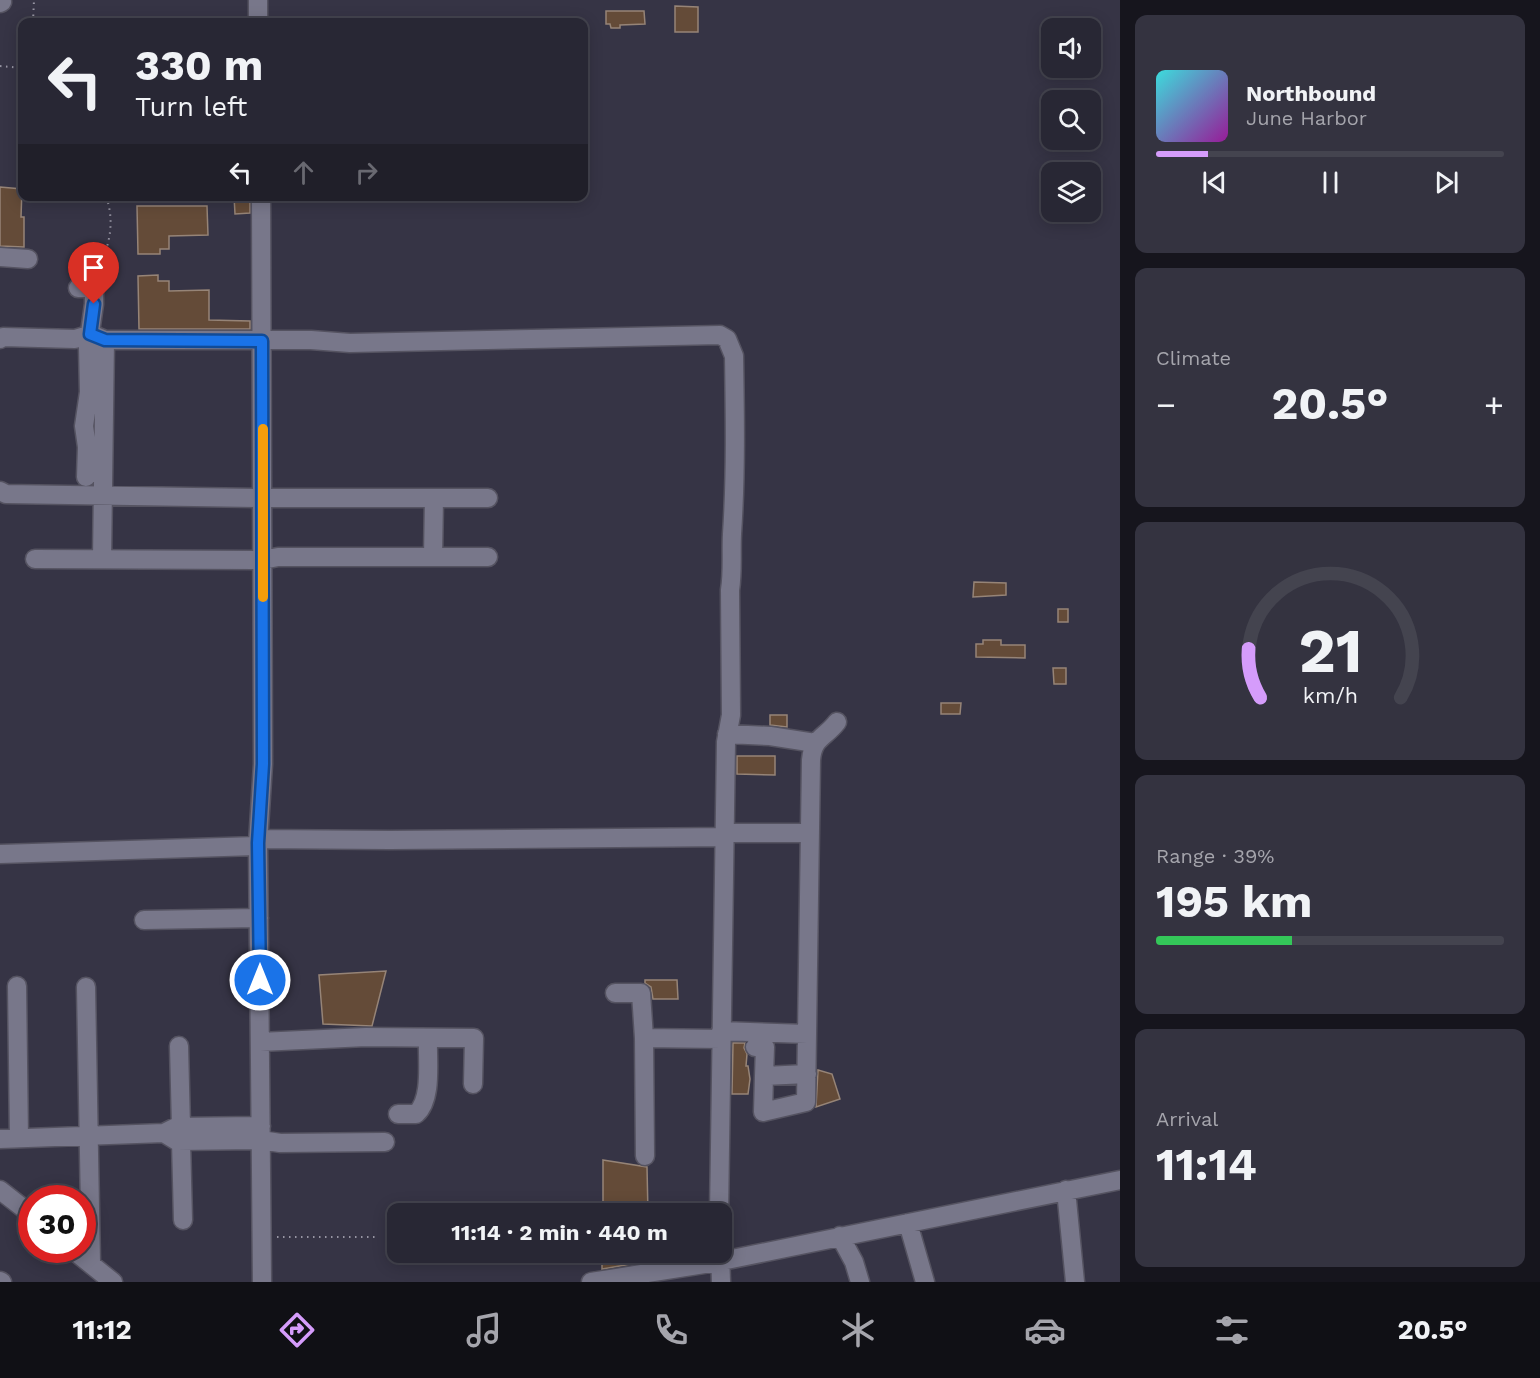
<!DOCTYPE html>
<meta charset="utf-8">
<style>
:root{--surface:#282734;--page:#343340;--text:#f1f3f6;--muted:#a5a5ac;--line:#44444f;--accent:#d59cfb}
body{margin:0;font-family:"Work Sans",sans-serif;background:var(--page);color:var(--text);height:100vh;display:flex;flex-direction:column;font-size:22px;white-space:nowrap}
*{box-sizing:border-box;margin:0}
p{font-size:20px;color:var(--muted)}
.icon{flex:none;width:33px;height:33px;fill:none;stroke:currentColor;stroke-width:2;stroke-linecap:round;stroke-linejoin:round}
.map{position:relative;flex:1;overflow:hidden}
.sheet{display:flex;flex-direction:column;gap:15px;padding:15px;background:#16151d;width:420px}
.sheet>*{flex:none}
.banner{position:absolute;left:18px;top:18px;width:570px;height:183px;border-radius:12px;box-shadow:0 3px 15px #0003,0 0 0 2px var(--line);background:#282734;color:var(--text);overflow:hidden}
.fabs{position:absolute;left:1041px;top:18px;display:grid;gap:12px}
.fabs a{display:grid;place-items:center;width:60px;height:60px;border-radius:12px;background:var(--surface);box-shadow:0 3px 15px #0003,0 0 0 2px var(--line);font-size:30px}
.speed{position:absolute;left:18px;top:1185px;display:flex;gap:12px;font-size:30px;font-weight:700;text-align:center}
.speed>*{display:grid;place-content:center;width:78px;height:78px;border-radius:50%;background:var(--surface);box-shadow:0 3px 15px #0003,0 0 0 2px var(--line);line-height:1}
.speed .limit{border:9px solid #d22;background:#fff;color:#111}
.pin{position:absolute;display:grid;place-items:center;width:51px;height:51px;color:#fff;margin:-62px -26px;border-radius:50% 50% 50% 0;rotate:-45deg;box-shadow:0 0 6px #0007}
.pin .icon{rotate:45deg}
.me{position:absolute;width:66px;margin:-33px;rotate:0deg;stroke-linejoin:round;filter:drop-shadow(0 0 4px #0008)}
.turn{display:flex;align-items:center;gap:21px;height:126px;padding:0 18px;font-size:27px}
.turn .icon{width:78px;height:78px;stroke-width:2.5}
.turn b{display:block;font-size:42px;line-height:51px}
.lanes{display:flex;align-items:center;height:57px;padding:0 18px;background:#0003;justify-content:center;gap:30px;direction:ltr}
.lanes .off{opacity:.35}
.big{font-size:45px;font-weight:700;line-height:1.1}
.sheet .widget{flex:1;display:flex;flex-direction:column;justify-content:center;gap:9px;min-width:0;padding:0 21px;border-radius:12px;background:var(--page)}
.sheet .dial{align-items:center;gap:0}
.dial svg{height:156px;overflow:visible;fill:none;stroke:var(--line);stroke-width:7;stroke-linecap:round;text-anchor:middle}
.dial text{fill:var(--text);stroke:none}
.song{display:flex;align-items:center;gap:18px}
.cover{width:72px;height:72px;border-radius:9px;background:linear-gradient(135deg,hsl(180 70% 55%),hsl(300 70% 35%))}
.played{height:6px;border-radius:3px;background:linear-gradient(90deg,var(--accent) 15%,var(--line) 15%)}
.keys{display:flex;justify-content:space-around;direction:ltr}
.heat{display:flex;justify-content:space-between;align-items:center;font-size:33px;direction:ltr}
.charge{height:9px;border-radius:4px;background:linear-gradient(90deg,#34c759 39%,var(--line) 0)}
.trip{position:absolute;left:387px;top:1203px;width:345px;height:60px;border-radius:12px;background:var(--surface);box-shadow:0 3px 15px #0003,0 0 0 2px var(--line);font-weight:700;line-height:60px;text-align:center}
.tabs{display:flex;height:96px;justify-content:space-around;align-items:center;background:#101015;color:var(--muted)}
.tabs .icon{width:42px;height:42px}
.tabs .selected{color:var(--accent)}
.tabs b{font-size:27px;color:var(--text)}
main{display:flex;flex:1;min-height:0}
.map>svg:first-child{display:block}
.building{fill:#644b38;stroke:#968477;stroke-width:1.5}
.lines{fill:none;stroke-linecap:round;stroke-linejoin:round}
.minor-casing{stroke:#555361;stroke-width:21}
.path{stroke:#9795a3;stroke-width:2;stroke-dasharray:1.5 4.5;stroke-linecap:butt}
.minor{stroke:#78778a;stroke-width:18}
.route-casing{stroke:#114b97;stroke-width:15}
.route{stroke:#1a73e8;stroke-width:10}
.slow{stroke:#f59e0b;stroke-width:10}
</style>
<main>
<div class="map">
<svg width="1120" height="1282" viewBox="0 0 1120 1282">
<rect width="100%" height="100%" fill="#363445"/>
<path class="building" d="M675 6 698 7V32H675Z
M606 11H644L645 24 620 25V28H611L610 24H606Z
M0 187 22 189 21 217H24V247L0 246Z
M234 196H250V213L235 214Z
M137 206H207L208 235 169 236V249H160V254H138Z
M158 275V281H169V291L209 290V320L250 321V329H139L138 276Z
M974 582 1006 583V595L973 597Z
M1058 609H1068V622H1058Z
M983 640H1001V645H1025V658L976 657V644H983Z
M1053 668H1066V684H1054Z
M941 703H961L960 714H941Z
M770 715H787V727L770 725Z
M737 756H775V775L737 774Z
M386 971 372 1026 323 1024 319 975Z
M645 980H677L678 999H653L651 987 645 983Z
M733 1043H745L744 1048 747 1054 746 1066H748L750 1079 748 1094H732Z
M818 1070 832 1074 840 1099 816 1107Z
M603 1160 647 1167 648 1214H603Z
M602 1252H648L649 1261 602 1269Z"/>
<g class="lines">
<defs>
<path id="minor" d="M258 0V22
M0 3 2 2
M261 196 263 764 258 843 262 1282
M0 257 28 259
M78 288H94V304L88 347 89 392 84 426 87 447 86 477
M0 339 3 337 75 339 91 334 105 340H311L350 343 720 335 727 339 734 356C735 415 736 474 732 534 731 553 733 571 730 590L731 715 726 742 719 1214
M0 491 6 494 263 498H488
M433 557 434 498
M35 559 263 560 278 557H488
M102 559 105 340
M727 734 770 736 815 743
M726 833H810
M258 839 390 840 726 837
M0 854 258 846
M144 920 259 918
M17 986 19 1138
M86 987 91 1264
M615 993H641L644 1038
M721 1031 807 1034 811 760C813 737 825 738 837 722
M260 1042 366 1037 474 1038 473 1084
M179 1046 181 1127
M755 1047H765L764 1076
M807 1074 764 1076 763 1112 806 1102 807 1034
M398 1114H416C433 1099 427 1060 428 1038
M164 1133 177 1141 261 1140 280 1143 385 1142
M0 1139 164 1133 176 1127 261 1126
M181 1141 183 1220
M645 1156 644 1038 721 1039
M0 1190 32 1215
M1066 1190 1075 1282
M908 1223 925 1282
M840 1236 854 1262 860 1282
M73 1250 113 1282
M720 1252 721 1282
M0 1281 2 1282
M591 1282 717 1262 1120 1180"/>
</defs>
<use href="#minor" class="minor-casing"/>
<path class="path" d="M33 22 34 0
M0 66 22 68
M98 274C108 246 116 225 106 196
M277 1237H379"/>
<use href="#minor" class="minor"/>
</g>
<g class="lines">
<defs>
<path id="route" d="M94 304 90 334 105 340 262 341 263 764 258 843 260 980"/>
</defs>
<use href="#route" class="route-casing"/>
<use href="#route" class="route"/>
<path class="slow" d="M263 429V597"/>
</g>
</svg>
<div class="fabs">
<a><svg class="icon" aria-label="sound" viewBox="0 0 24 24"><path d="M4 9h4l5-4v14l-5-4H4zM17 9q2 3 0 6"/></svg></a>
<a><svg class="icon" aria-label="search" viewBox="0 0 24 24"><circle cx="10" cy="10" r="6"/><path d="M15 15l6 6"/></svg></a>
<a><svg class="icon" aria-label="layers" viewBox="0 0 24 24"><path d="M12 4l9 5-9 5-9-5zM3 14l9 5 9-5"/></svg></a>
</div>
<div class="speed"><div class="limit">30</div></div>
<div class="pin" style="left:94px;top:304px;background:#d93025"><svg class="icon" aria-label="arrive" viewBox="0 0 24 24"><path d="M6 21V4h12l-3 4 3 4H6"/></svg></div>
<svg class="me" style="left:260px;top:980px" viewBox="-20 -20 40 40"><circle r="17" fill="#1a73e8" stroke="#fff" stroke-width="3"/><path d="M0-11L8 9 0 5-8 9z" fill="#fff"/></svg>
<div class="trip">11:14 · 2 min · 440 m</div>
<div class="banner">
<div class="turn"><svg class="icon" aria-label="left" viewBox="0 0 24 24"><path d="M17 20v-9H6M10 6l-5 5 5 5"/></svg><div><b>330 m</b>Turn left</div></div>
<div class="lanes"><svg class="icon" aria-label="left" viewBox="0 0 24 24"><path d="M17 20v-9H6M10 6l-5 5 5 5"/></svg><svg class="icon off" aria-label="ahead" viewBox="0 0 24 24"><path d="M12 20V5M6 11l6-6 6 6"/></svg><svg class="icon off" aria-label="right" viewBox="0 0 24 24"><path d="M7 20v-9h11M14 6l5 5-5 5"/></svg></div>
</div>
</div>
<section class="sheet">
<div class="widget">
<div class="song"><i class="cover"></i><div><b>Northbound</b><p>June Harbor</p></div></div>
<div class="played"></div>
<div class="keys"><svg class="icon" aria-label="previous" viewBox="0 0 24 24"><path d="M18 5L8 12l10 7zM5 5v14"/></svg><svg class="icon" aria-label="pause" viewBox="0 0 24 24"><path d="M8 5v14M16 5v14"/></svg><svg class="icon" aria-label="next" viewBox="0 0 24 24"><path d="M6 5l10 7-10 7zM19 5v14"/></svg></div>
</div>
<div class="widget"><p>Climate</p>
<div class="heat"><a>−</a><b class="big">20.5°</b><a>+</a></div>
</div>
<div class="widget dial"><svg viewBox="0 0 100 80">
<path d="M14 69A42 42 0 1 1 86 69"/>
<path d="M14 69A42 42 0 0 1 8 44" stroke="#d59cfb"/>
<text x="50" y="56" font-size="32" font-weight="700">21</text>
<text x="50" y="72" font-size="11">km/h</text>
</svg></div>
<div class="widget"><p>Range · 39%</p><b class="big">195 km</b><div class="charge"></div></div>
<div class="widget"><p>Arrival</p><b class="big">11:14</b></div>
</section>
</main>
<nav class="tabs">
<b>11:12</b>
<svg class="icon selected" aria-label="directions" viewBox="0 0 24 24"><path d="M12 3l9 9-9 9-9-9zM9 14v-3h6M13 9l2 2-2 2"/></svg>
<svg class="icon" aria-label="music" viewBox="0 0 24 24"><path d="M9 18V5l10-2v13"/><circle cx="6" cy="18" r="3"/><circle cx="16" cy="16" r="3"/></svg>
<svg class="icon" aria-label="phone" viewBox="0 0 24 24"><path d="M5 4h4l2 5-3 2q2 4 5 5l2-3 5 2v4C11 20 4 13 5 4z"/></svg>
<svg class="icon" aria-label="climate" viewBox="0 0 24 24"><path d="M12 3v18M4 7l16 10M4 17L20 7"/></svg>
<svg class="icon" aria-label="car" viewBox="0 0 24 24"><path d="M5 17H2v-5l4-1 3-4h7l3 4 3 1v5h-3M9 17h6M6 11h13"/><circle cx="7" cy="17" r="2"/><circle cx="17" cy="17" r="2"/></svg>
<svg class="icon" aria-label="filters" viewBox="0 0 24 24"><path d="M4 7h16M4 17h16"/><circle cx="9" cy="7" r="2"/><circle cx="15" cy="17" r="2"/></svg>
<b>20.5°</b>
</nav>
